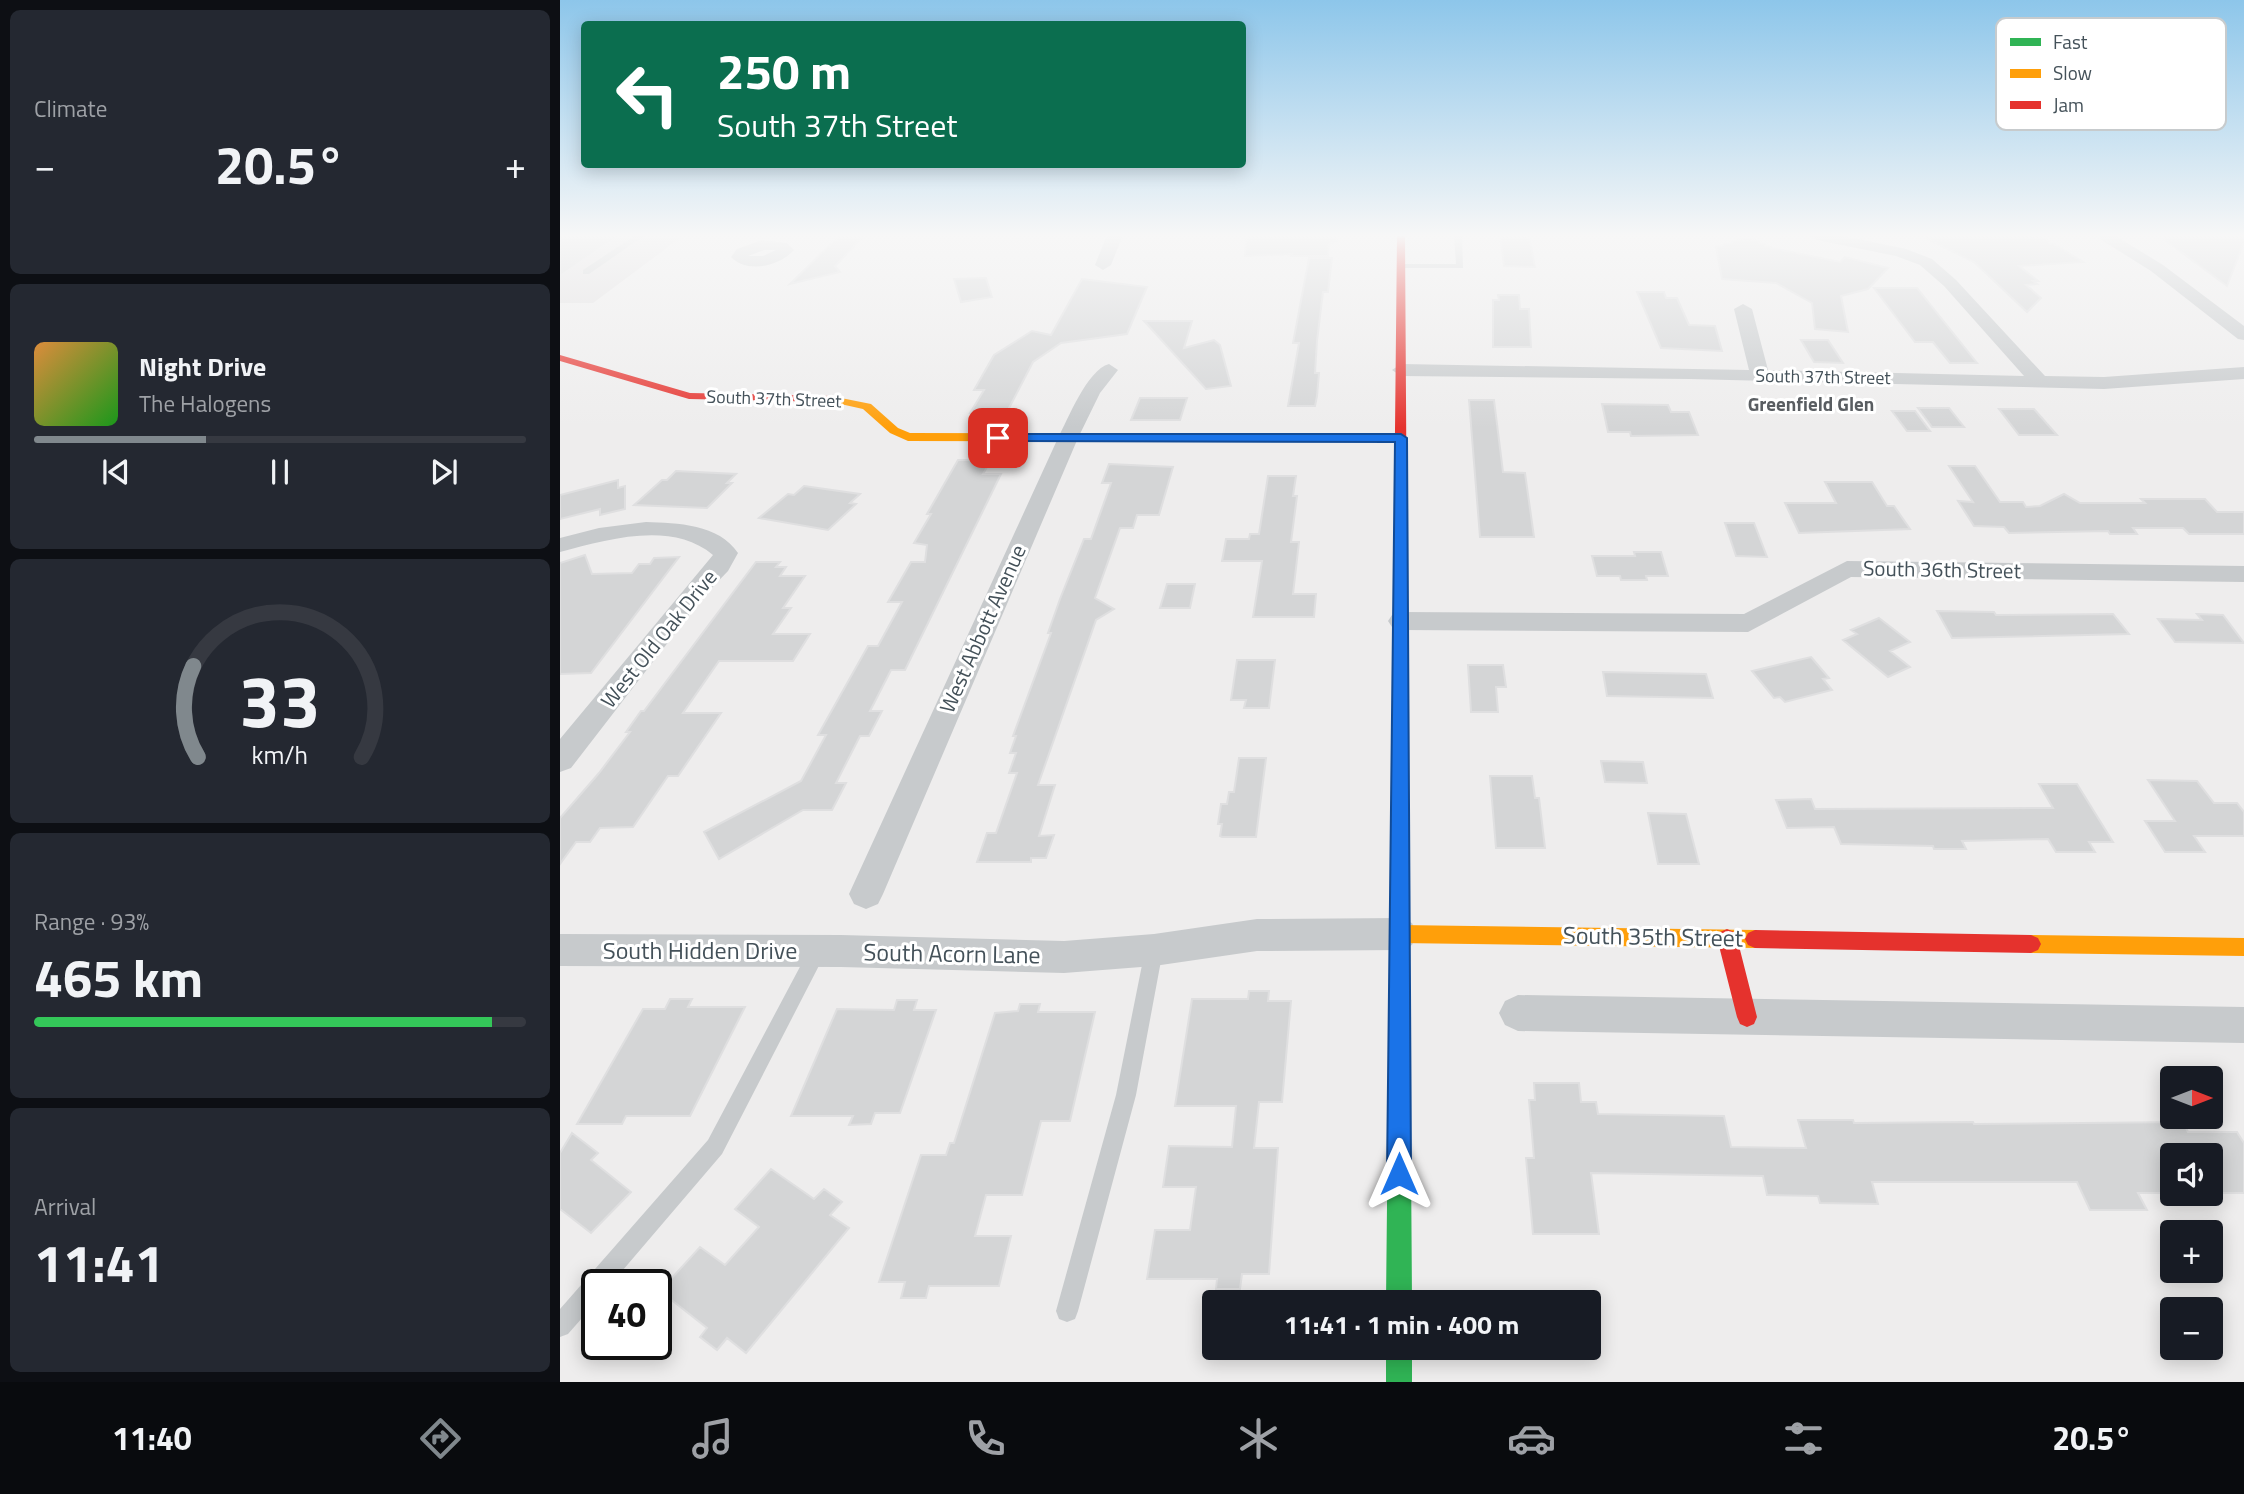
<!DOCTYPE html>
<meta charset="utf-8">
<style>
:root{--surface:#171b24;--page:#242831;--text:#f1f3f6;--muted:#9ea1a6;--line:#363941;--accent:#80888d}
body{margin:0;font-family:"Titillium Web",sans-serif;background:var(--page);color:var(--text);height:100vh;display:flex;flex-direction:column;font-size:26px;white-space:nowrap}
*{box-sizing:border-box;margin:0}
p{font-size:23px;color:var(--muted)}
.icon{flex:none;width:38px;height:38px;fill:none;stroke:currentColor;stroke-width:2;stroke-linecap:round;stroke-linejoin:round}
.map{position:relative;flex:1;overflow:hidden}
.side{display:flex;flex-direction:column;gap:10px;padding:10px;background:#0d0f14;width:560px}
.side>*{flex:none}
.top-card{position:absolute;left:21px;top:21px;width:665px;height:147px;border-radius:7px;box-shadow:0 4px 18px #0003;background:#0b6e4f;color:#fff;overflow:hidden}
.needle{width:46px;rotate:90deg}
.buttons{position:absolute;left:1600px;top:1066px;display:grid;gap:14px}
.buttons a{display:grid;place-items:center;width:63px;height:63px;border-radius:7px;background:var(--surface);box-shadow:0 4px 18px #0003;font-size:35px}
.speed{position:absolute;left:21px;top:1269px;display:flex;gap:14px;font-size:35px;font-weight:700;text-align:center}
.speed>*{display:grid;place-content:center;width:91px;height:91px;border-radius:50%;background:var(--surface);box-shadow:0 4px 18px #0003;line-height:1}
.speed .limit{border:4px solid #111;border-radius:10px;background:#fff;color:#111}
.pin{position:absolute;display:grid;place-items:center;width:60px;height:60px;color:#fff;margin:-30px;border-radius:14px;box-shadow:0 4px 10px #0006}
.me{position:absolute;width:77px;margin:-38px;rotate:0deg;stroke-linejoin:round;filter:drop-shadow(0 0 5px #0008)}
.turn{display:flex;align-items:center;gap:24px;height:147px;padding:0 21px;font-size:32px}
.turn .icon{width:91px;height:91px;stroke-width:2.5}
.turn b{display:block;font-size:49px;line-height:60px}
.big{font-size:52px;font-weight:700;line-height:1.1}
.side .card{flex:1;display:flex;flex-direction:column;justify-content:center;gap:10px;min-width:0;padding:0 24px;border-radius:10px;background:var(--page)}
.side .dial{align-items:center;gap:0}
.dial svg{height:182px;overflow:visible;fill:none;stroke:var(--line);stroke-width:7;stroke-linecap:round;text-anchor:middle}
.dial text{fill:var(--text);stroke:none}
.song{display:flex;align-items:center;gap:21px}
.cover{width:84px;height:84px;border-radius:10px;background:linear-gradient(135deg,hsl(30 70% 55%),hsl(120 70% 35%))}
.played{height:7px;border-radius:4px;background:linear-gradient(90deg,var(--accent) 35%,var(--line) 35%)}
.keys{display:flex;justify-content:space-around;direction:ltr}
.heat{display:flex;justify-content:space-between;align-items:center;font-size:38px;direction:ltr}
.charge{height:10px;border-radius:5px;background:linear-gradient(90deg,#34c759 93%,var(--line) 0)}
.trip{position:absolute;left:642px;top:1290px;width:399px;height:70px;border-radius:7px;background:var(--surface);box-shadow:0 4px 18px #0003;font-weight:700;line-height:70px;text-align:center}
.tabs{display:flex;height:112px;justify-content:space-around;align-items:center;background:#090b0e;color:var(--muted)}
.tabs .icon{width:49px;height:49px}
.tabs .selected{color:var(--accent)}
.tabs b{font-size:32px;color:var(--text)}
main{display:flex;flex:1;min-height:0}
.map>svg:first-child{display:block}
.education{fill:#e0dedf}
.building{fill:#d4d5d6;stroke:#dfdfe0;stroke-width:2}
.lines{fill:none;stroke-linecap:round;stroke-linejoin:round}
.lane{fill:#c7cacc;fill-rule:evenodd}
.street{fill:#c7cacc;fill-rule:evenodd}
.fast{fill:#30b455;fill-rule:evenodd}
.slow{fill:#ff9f0a;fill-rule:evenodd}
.jam{fill:#e5322d;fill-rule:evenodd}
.route{fill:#1a73e8;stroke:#114b97;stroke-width:2}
.labels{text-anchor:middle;stroke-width:6;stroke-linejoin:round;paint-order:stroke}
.far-street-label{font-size:18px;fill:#445159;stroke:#fff}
.far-neighbourhood-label{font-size:19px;font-weight:bold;fill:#595d61;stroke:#fff}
.street-label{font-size:21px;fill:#445159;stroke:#fff}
.near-street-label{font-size:24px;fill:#445159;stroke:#fff}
.key{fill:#fff;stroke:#c7cbcd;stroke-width:2}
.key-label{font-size:19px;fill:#445159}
</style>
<main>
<section class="side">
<div class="card"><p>Climate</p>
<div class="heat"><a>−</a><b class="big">20.5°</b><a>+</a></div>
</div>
<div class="card">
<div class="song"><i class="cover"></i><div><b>Night Drive</b><p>The Halogens</p></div></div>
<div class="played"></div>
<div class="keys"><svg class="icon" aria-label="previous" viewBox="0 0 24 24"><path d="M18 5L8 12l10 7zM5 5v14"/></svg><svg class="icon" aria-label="pause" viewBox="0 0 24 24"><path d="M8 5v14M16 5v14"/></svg><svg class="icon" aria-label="next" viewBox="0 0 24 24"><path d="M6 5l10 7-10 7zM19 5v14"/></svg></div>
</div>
<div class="card dial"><svg viewBox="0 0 100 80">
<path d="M14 69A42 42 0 1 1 86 69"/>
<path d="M14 69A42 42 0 0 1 12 29" stroke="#80888d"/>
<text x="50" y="56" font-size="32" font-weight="700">33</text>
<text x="50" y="72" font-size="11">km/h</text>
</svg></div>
<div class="card"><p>Range · 93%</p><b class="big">465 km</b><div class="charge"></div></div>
<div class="card"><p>Arrival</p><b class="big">11:41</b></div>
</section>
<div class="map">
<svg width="1684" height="1382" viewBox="0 0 1684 1382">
<rect width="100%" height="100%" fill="#eeeded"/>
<path class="education" d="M0 235H124L33 303H0Z"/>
<path class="building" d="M0 235H60L0 276Z
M280 235H305L275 266 280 272 230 284Z
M686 235H776L777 241 769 244 768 256H731L732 254 685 256Z
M940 235H969L975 267 944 266Z
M1359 235H1483L1490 244H1494L1523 262 1459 266 1478 281H1473L1477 284 1466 285 1481 298 1467 312 1414 262Z
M1598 235H1684V242L1667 286Z
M1188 237 1212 248 1280 262 1285 257 1328 268 1308 289 1281 296 1288 332 1255 329 1252 303 1216 283 1162 279 1156 247Z
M749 258H772L768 292H763L757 341 755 373H759L757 396 755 406H728L739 343H733Z
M426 278 432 297 401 302 394 279Z
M522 279 587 287 567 334 501 343 473 362 448 410 410 413 424 390H414L434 355 472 331 491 335Z
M1314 288H1357L1417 363H1390L1373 342H1355Z
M1077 292H1104L1106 298H1117L1129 325 1155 326 1162 351 1101 348Z
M938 295H959L960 309H969L971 347H933V300H939Z
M584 321H632L624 348 654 340 660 345 671 386 646 389Z
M1241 340H1268L1283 363 1254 362Z
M580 398H627L620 420H571Z
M909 400H934L943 472 965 473 974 537H920Z
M1042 404 1108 405 1111 412H1129L1138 435 1071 436 1070 432H1048Z
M1358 408H1389L1404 427H1372Z
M1439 409H1474L1497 435H1459Z
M1332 411H1355L1370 431H1347Z
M398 460H431L423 474H441L345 670H331L310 711H322L309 736H300L276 783H286L272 810H243L159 859 144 832 241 781 266 735H258L308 646H318L342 602H328L351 562H365L367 545 354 543 371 514H367Z
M549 464 613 467 599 515H577L573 528H560L535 598 554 609 536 620 478 785H495L479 836 494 835 486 858H471V862H417L427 833H436L457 773H449L456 753H450L456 736H453L491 633H488L500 599 524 539H531L551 483H542Z
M1389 466H1415L1440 502H1463L1466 507 1480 506 1504 494 1520 503H1585L1581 499H1645L1657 512H1684V534H1629L1623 528H1573L1577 534H1550L1548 531 1449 533 1444 527 1414 526 1398 501 1413 502Z
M116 471 176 474 167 483H172L147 508 74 505 102 480H107Z
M708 476H736L733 496H737L731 542H739L733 594H756L754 617H693L702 561H662L666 539H689L690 534H699Z
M58 480V488L65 486V509L40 515V509L0 519V495Z
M1265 482H1312L1327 506H1334L1350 529 1239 533 1225 503H1276Z
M244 486 300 494 290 503 296 504 268 530 199 518 228 494 234 495Z
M1165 523H1194L1207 557 1176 556Z
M1074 552H1101L1108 576H1086L1087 580H1061L1060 576H1037L1032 556H1075Z
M25 555 32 574 72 573 79 564H90L94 558 119 557 31 673 0 674V563Z
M196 562H220L216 567H226L220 576H245L223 608H231L213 634H250L233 661H159L123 713H161L118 776H108L73 827 40 828 30 842H16L0 864V818L39 773 70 732H66L81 711H84Z
M607 584H635L630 608H600Z
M1377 611 1434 612 1436 615 1553 614 1569 634 1392 638Z
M1637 614 1663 615 1684 643 1615 642 1598 619 1642 620Z
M1319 618 1350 642 1330 651 1350 667 1328 677 1283 640 1297 634 1291 630Z
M1251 657 1269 678 1263 679 1272 690 1225 702 1220 697 1214 698 1192 671Z
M677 660H715L709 708H684L686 700H671Z
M908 665H943L946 687H936L938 712H911Z
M1043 672 1146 674 1153 698 1047 696Z
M679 758H706L696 837H662L660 836 662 824H658L661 804H667L669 792H674Z
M1041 761 1083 762 1087 783 1045 782Z
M930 776H972L975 798H979L985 848H936Z
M1588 780 1637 781 1654 803H1677L1684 812V836H1634L1645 852H1605L1585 821H1615Z
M1479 784H1517L1553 842H1529L1535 852H1496L1488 839 1402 841 1406 849H1374L1373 846 1281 844 1274 827 1227 828 1216 800 1251 799 1255 809 1493 808Z
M1088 813 1126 814 1139 864H1098Z
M689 991H709L708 1001H731L722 1102H699L694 1148H718L709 1274H682L680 1289H656L657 1279H587L595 1230H630L636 1187H603L609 1146 672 1147 676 1106H615L632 999H688Z
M110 999H132L128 1007H185L130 1116H66L62 1124H17L83 1009H105Z
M337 1000H357L354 1010H376L340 1113H315L311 1124 289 1125 293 1116H231L277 1009 334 1010Z
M460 1004H480L478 1012H535L510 1121H481L462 1195H426L415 1236H451L439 1286H369L366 1298H341L345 1282H319L361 1155H386L390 1143H394L435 1013 458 1011Z
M974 1083H1019L1021 1102H1036L1038 1114 1164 1116 1171 1147 1246 1148 1238 1120H1293L1294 1123 1413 1122 1414 1124 1623 1122 1628 1132H1677L1684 1143V1193H1650V1155H1612V1193H1578L1587 1210H1530L1517 1182H1312L1318 1204 1260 1203 1258 1196 1207 1195 1203 1176 1031 1173 1039 1234H973L966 1158H974L969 1100H975Z
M12 1133 38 1153 31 1160 71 1192 31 1233 0 1209V1153Z
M211 1169 254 1199 264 1189 282 1202 270 1215 289 1228 186 1353 167 1338 157 1350 140 1337 147 1328 100 1291 140 1247 165 1265 199 1227 175 1209Z"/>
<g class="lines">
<path class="lane" d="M76 235H85L29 274H23V270Z
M894 235H902L903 268H841L837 266 841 264H896Z
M594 942 600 944 603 950 576 1095 518 1311 515 1319 507 1322 499 1319 496 1311 556 1095 585 950 588 944Z
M257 944 263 946 266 952 162 1154 51 1284H37V1301L8 1334 0 1337V1309L148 1140 251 946Z"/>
<path class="street" d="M547 235H563L551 265 543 270 535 265Z
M1249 235H1279L1346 249 1372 259 1396 280 1485 376 1544 377 1684 367V379L1544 389 1129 379 841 376 832 370 841 364 1189 370 1174 309 1183 304 1192 309 1208 370 1464 376 1384 286 1360 265 1336 256 1257 240Z
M1538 235H1554L1603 265 1684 326V340L1678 339 1591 271 1540 239Z
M202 240 227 243 234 250C220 266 187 274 171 257L177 249ZM204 250H216L203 256H188Z
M549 364 558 370 540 393 518 438 323 894 318 904 306 909 294 904 289 894 498 438C508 419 527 370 549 364Z
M86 522C117 523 159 524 178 553L168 571 143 597 11 768 0 772V739L153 555C111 520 47 540 0 552V538L39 528Z
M1287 561 1684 566V582L1291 577 1188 632 841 630 832 627 828 621 832 615 841 612 1184 614Z
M840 918 852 923 857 934 852 945 840 950 697 951 594 966 504 973 281 967 0 966V934L281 935 504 941 594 934 697 919Z
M958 995 1684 1007V1043L958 1031 945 1025 939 1013 945 1001Z"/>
<path class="fast" d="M727 434H841L847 438 841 442 723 440V436Z
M840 717 846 719 848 723 852 1302H826L832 723 834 719Z
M826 1348H852V1382H826Z"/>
<path class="slow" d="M271 396 311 404 338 428 350 433 727 434 733 438 727 442 348 441 330 433 303 409 267 401V397Z
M840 925 1195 930 1202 933 1205 939 1202 945 1195 948 840 943 833 940 830 934 833 928Z
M1471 935 1684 938V956L1471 953 1464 950 1461 944 1464 938Z"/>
<path class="jam" d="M837 235H845L848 723 846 727H834L832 723Z
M0 355 130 393 271 396 277 399 271 402 129 399 0 361Z
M1167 929 1174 932 1177 938 1197 1017 1194 1024 1187 1027 1180 1024 1177 1017 1157 938 1160 932Z
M1195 930 1471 935 1478 938 1481 944 1478 950 1471 953 1195 948 1188 945 1185 939 1188 933Z"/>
</g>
<linearGradient id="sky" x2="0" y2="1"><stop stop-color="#8dc6ea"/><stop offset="0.55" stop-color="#f7f7f7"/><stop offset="1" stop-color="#f7f7f7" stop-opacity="0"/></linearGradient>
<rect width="1684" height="428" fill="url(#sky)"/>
<path class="route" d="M841 434 847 438 851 1174 847 1182 839 1186 831 1182 827 1174 835 442 438 441 432 438 438 434Z"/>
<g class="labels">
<g class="far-street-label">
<text transform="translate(1263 377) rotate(1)" y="6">South 37th Street</text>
<text transform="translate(214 399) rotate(2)" y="6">South 37th Street</text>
</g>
<g class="far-neighbourhood-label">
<text x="1251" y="411">Greenfield Glen</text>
</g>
<g class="street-label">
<text transform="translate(1382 570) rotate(1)" y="7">South 36th Street</text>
<text transform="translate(423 629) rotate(-66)" y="7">West Abbott Avenue</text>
<text transform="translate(99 639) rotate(-51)" y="7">West Old Oak Drive</text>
</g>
<g class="near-street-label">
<text transform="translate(1093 937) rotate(1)" y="8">South 35th Street</text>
<text x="140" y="959">South Hidden Drive</text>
<text transform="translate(392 954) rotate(1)" y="8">South Acorn Lane</text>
</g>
</g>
<rect x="1436" y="18" width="230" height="112" rx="10" class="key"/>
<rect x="1450" y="38" width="31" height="8" fill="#30b455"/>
<rect x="1450" y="69" width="31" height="9" fill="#ff9f0a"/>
<rect x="1450" y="101" width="31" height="8" fill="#e5322d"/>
<g class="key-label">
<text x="1493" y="49">Fast</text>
<text x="1493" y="80">Slow</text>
<text x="1493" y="112">Jam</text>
</g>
</svg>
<div class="buttons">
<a><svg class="needle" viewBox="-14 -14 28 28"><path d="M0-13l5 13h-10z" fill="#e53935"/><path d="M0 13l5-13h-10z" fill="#9ea1a6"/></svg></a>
<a><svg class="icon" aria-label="sound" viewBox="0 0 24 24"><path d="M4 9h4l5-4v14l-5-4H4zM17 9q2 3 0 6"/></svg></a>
<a>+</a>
<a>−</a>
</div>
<div class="speed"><div class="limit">40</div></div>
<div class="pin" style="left:438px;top:438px;background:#d93025"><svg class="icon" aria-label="arrive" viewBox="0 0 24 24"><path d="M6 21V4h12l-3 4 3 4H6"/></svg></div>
<svg class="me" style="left:839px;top:1174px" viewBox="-20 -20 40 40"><path d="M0-17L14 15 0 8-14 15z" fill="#1a73e8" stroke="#fff" stroke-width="4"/></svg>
<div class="trip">11:41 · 1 min · 400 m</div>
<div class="top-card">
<div class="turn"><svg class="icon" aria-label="left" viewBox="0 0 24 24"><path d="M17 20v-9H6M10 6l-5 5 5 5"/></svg><div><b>250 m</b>South 37th Street</div></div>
</div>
</div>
</main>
<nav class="tabs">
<b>11:40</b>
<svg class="icon selected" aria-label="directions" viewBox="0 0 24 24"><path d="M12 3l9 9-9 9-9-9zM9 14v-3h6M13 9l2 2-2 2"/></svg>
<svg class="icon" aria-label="music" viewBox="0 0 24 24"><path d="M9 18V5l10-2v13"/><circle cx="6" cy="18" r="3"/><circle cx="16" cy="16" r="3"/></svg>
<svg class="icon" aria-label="phone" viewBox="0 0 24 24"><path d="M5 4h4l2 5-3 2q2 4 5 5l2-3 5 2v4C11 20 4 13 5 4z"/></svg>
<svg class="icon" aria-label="climate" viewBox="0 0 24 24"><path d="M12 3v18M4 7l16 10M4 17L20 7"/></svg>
<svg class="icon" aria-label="car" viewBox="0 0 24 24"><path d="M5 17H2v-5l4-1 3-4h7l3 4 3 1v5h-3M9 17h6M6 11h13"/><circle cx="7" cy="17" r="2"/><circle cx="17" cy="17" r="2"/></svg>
<svg class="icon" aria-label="filters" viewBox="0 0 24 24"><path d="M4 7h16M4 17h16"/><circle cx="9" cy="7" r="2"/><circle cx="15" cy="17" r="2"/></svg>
<b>20.5°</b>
</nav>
